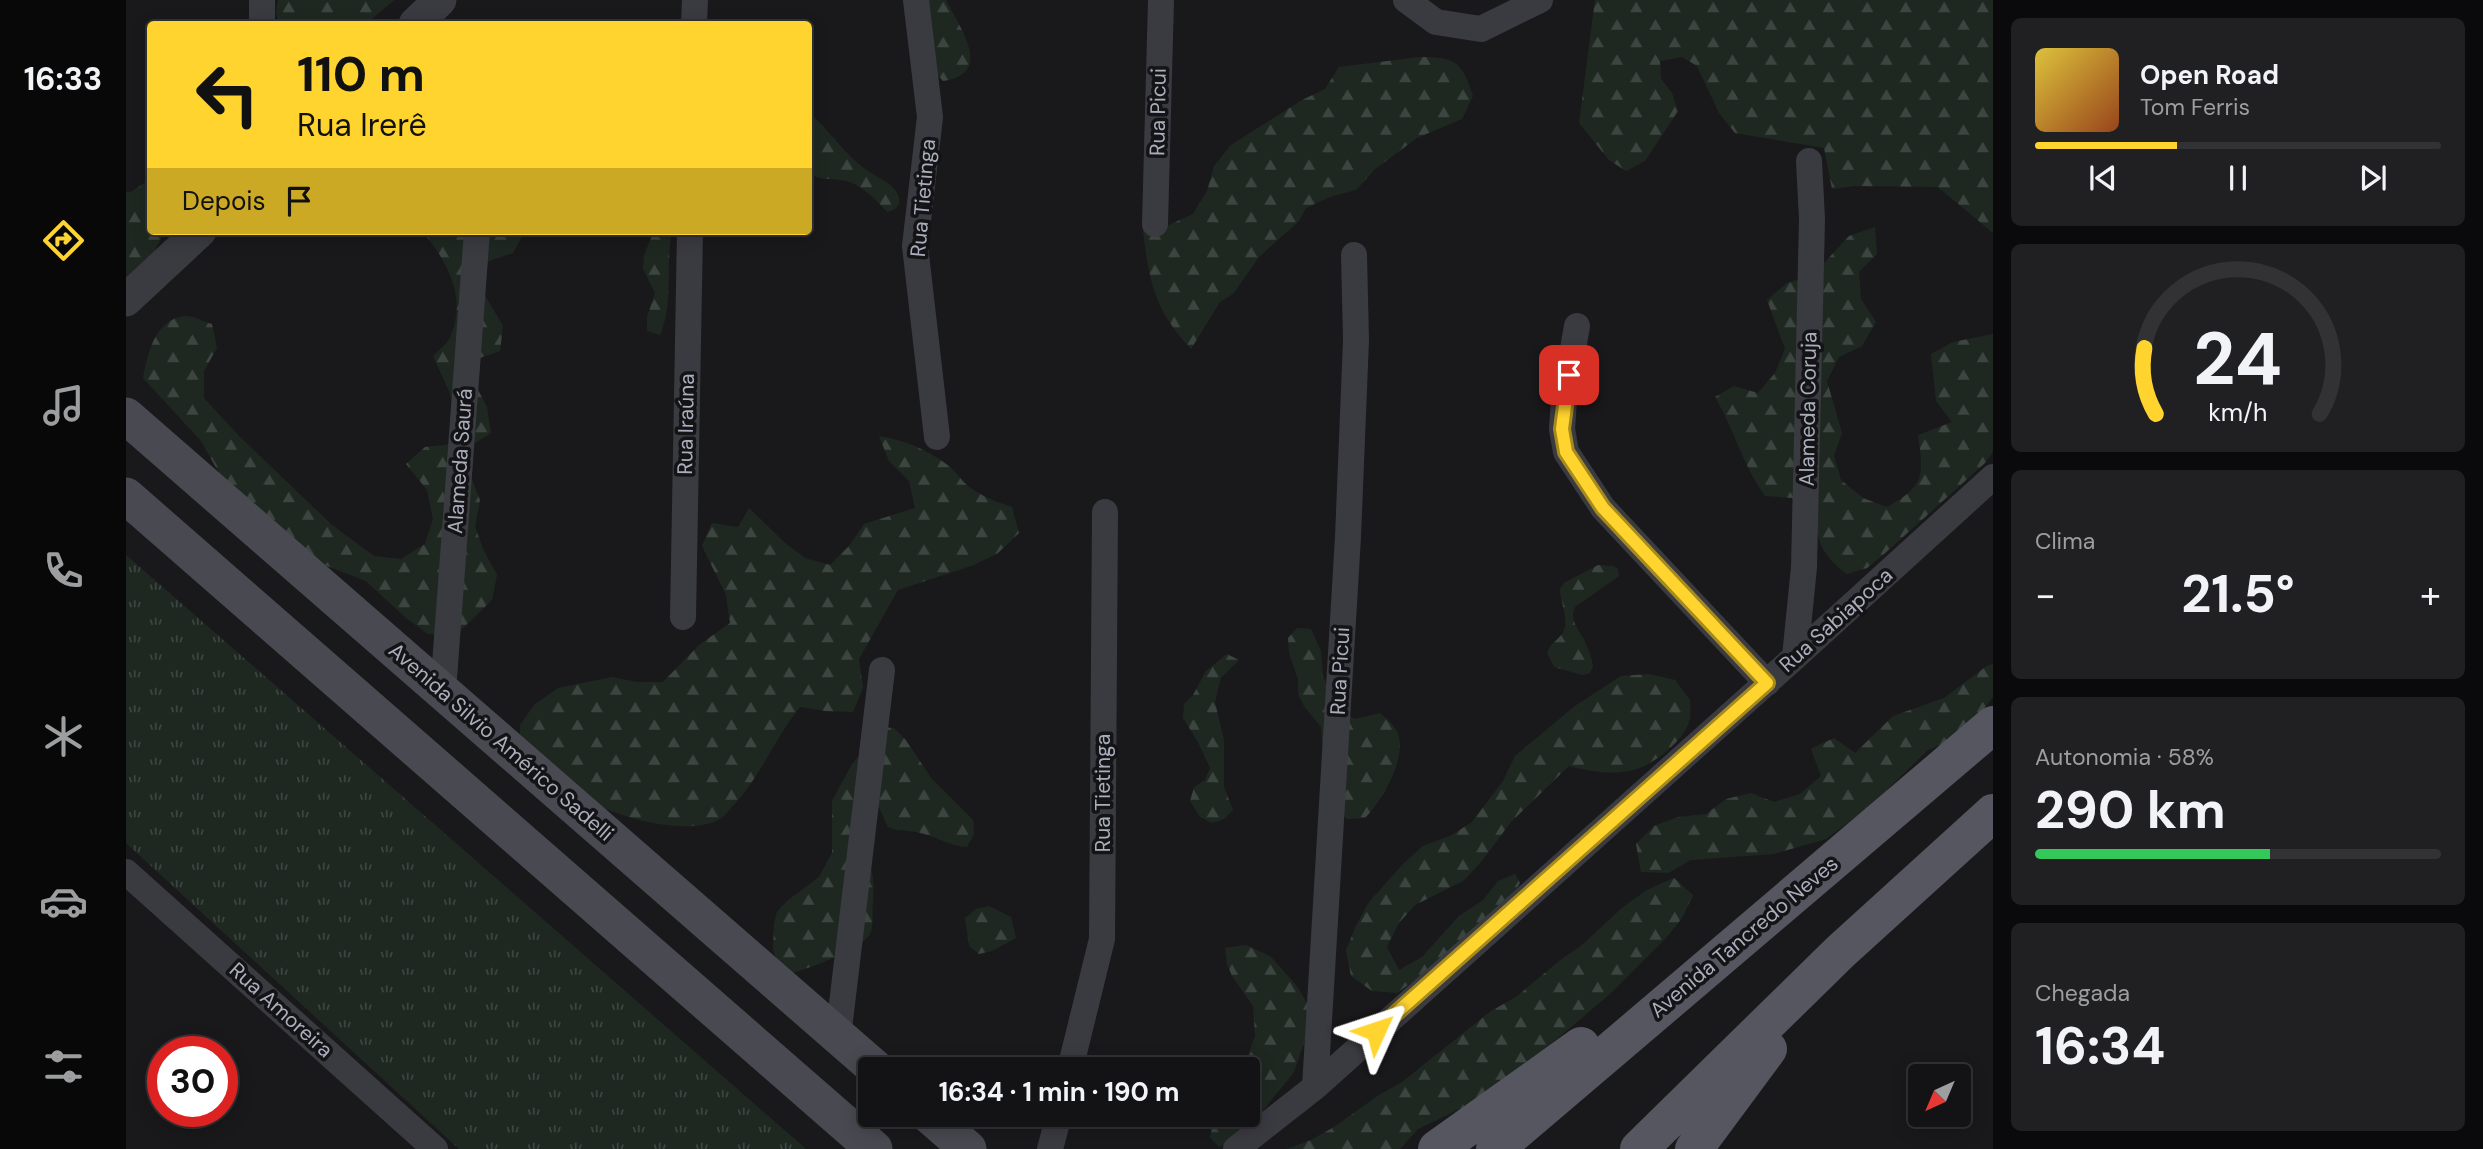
<!DOCTYPE html>
<html lang="pt">
<meta charset="utf-8">
<style>
:root{--surface:#131315;--page:#202022;--text:#f1f3f6;--muted:#9d9ea0;--line:#323234;--accent:#ffd42e}
body{margin:0;font-family:"DM Sans",sans-serif;background:var(--page);color:var(--text);height:100vh;display:flex;flex-direction:column;font-size:26px;white-space:nowrap}
*{box-sizing:border-box;margin:0}
p{font-size:23px;color:var(--muted)}
.icon{flex:none;width:38px;height:38px;fill:none;stroke:currentColor;stroke-width:2;stroke-linecap:round;stroke-linejoin:round}
.map{position:relative;flex:1;overflow:hidden}
.drawer{display:flex;flex-direction:column;gap:18px;padding:18px;background:#0a0a0c;width:490px}
.drawer>*{flex:none}
.top-card{position:absolute;left:21px;top:21px;width:665px;height:214px;border-radius:7px;box-shadow:0 4px 18px #0003,0 0 0 2px var(--line);background:#ffd42e;color:#111;overflow:hidden}
.needle{width:46px;rotate:224deg}
.buttons{position:absolute;left:1782px;top:1064px;display:grid;gap:14px}
.buttons a{display:grid;place-items:center;width:63px;height:63px;border-radius:7px;background:var(--surface);box-shadow:0 4px 18px #0003,0 0 0 2px var(--line);font-size:35px}
.speed{position:absolute;left:21px;top:1036px;display:flex;gap:14px;font-size:35px;font-weight:700;text-align:center}
.speed>*{display:grid;place-content:center;width:91px;height:91px;border-radius:50%;background:var(--surface);box-shadow:0 4px 18px #0003,0 0 0 2px var(--line);line-height:1}
.speed .limit{border:10px solid #d22;background:#fff;color:#111}
.pin{position:absolute;display:grid;place-items:center;width:60px;height:60px;color:#fff;margin:-30px;border-radius:14px;box-shadow:0 4px 10px #0006}
.me{position:absolute;width:77px;margin:-38px;rotate:48deg;stroke-linejoin:round;filter:drop-shadow(0 0 5px #0008)}
.turn{display:flex;align-items:center;gap:24px;height:147px;padding:0 35px;font-size:32px}
.turn .icon{width:91px;height:91px;stroke-width:2.5}
.turn b{display:block;font-size:49px;line-height:60px}
.then{display:flex;align-items:center;height:66px;padding:0 35px;background:#0003;gap:14px;font-size:26px}
.big{font-size:52px;font-weight:700;line-height:1.1}
.drawer .tile{flex:1;display:flex;flex-direction:column;justify-content:center;gap:10px;min-width:0;padding:0 24px;border-radius:10px;background:var(--page)}
.drawer .dial{align-items:center;gap:0}
.dial svg{height:182px;overflow:visible;fill:none;stroke:var(--line);stroke-width:7;stroke-linecap:round;text-anchor:middle}
.dial text{fill:var(--text);stroke:none}
.song{display:flex;align-items:center;gap:21px}
.cover{width:84px;height:84px;border-radius:10px;background:linear-gradient(135deg,hsl(50 70% 55%),hsl(20 70% 35%))}
.played{height:7px;border-radius:4px;background:linear-gradient(90deg,var(--accent) 35%,var(--line) 35%)}
.keys{display:flex;justify-content:space-around;direction:ltr}
.heat{display:flex;justify-content:space-between;align-items:center;font-size:38px;direction:ltr}
.charge{height:10px;border-radius:5px;background:linear-gradient(90deg,#34c759 58%,var(--line) 0)}
.trip{position:absolute;left:732px;top:1057px;width:402px;height:70px;border-radius:7px;background:var(--surface);box-shadow:0 4px 18px #0003,0 0 0 2px var(--line);font-weight:700;line-height:70px;text-align:center}
main{display:flex;flex:1;min-height:0}
.dock{display:flex;flex-direction:column;width:126px;justify-content:space-around;align-items:center;background:#080808;color:var(--muted)}
.dock .icon{width:49px;height:49px}
.dock .on{color:var(--accent)}
.dock b{font-size:32px;color:var(--text)}
.map>svg:first-child{display:block}
.grass{fill:url(#grass-tufts)}
.forest{fill:url(#forest-firs)}
.lines{fill:none;stroke-linecap:round;stroke-linejoin:round}
.minor{stroke:#3a3a41;stroke-width:26}
.tertiary{stroke:#3a3a41;stroke-width:33}
.secondary{stroke:#484951;stroke-width:37}
.primary{stroke:#555660;stroke-width:38}
.route-casing{stroke:#a68a1e;stroke-width:18}
.route{stroke:#ffd42e;stroke-width:12}
.labels{text-anchor:middle;stroke-width:7;stroke-linejoin:round;paint-order:stroke}
.street-label{font-size:21px;fill:#aaaebc;stroke:#141417}
</style>
<main>
<nav class="dock">
<b>16:33</b>
<svg class="icon on" aria-label="directions" viewBox="0 0 24 24"><path d="M12 3l9 9-9 9-9-9zM9 14v-3h6M13 9l2 2-2 2"/></svg>
<svg class="icon" aria-label="music" viewBox="0 0 24 24"><path d="M9 18V5l10-2v13"/><circle cx="6" cy="18" r="3"/><circle cx="16" cy="16" r="3"/></svg>
<svg class="icon" aria-label="phone" viewBox="0 0 24 24"><path d="M5 4h4l2 5-3 2q2 4 5 5l2-3 5 2v4C11 20 4 13 5 4z"/></svg>
<svg class="icon" aria-label="climate" viewBox="0 0 24 24"><path d="M12 3v18M4 7l16 10M4 17L20 7"/></svg>
<svg class="icon" aria-label="car" viewBox="0 0 24 24"><path d="M5 17H2v-5l4-1 3-4h7l3 4 3 1v5h-3M9 17h6M6 11h13"/><circle cx="7" cy="17" r="2"/><circle cx="17" cy="17" r="2"/></svg>
<svg class="icon" aria-label="filters" viewBox="0 0 24 24"><path d="M4 7h16M4 17h16"/><circle cx="9" cy="7" r="2"/><circle cx="15" cy="17" r="2"/></svg>
</nav>
<div class="map">
<svg width="1867" height="1149" viewBox="0 0 1867 1149">
<defs>
<pattern id="grass-tufts" width="24" height="20" patternUnits="userSpaceOnUse" patternTransform="scale(1.75)"><rect width="24" height="20" fill="#1e2821"/><path d="M3 7l-1-3M5 7V3M7 7l1-3M15 17l-1-3M17 17v-4M19 17l1-3" fill="none" stroke="#3c453f"/></pattern>
<pattern id="forest-firs" width="22" height="20" patternUnits="userSpaceOnUse" patternTransform="scale(1.75)"><rect width="22" height="20" fill="#1e2821"/><path d="M5 1l3.5 6h-7zM16 11l3.5 6h-7z" fill="#3c453f"/></pattern>
</defs>
<rect width="100%" height="100%" fill="#19191c"/>
<path class="grass" d="M0 555 680 1149H333L0 843Z"/>
<path class="forest" d="M152 0H268L240 24H153L150 12Z
M797 0H820C833 27 869 73 817 81L808 71Z
M1469 0H1867V233L1812 187 1729 186 1706 189 1698 148 1609 133 1593 113 1571 66 1556 57 1534 61 1535 79 1546 93 1552 111 1519 161 1500 171 1483 160 1453 123Z
M1294 57C1330 57 1336 62 1347 96L1336 119 1291 138 1249 169 1230 190 1204 197 1180 208 1173 221 1133 257 1107 294 1094 302 1065 349C1026 307 1023 279 1016 223L1043 225 1067 214 1081 191 1088 166 1105 145 1176 100 1199 89 1213 67Z
M682 111C703 130 721 158 745 173 754 179 770 185 773 198 775 206 768 211 761 212 750 199 733 182 715 180 702 178 694 181 683 173Z
M24 179V231H39L18 271 0 286V192H5Z
M1749 227 1751 254 1733 272 1735 299 1750 322 1736 346 1713 357 1701 381 1716 433 1708 456 1715 480 1737 498 1761 507C1799 486 1798 476 1792 435L1826 422 1810 401 1805 354 1827 342 1867 334V452L1859 463 1757 555 1741 568 1721 574C1694 555 1691 537 1685 506L1666 498 1639 496C1616 463 1609 431 1589 397L1608 386 1632 393 1649 373 1659 349 1641 300 1661 283 1687 275 1723 236Z
M296 231H399L387 253 363 261 351 282 377 326 374 351 348 360 350 386 361 407 365 433 343 447V472L354 500 349 527 358 551 371 575 366 600 330 635 302 634 280 618 240 581 188 561 101 487 75 441 17 378C22 353 28 321 58 316 66 315 78 322 86 324L91 348 78 371V398L113 436 206 525 248 556 275 559 299 544 307 519 301 490 280 464 299 447 327 444 331 418 323 391 307 356C313 350 323 343 325 335 341 296 321 261 296 231Z
M528 231H546C539 266 548 302 534 335L521 331V317L529 293 517 269 518 255Z
M753 436C779 440 802 450 823 466 830 472 835 480 842 486 855 496 870 502 886 507L893 533 872 553 848 565 772 590 733 659 737 688 727 712 699 711 674 707C648 739 634 778 605 808 602 811 598 817 594 819 562 838 485 816 456 797 434 782 414 762 394 745V725L409 704 432 688 486 677 511 682H537L573 645 604 623 600 595 576 546 586 523 612 527 623 508 659 543 679 558 704 565 723 546 738 524 789 508 783 481 763 461Z
M1472 565 1487 566 1492 569 1493 576 1449 607C1442 622 1455 631 1460 644 1463 651 1466 659 1467 667L1464 673 1456 675 1428 667 1421 653C1424 642 1434 640 1438 630 1443 619 1434 601 1434 589L1438 583Z
M1171 628 1185 629 1195 651 1197 677 1216 713 1229 719 1254 713C1261 719 1269 726 1272 734 1281 758 1256 801 1239 818L1221 819 1212 810 1197 754 1195 727 1178 706 1172 694V679L1163 653 1162 638Z
M1101 654 1113 660 1095 678 1089 702 1098 740V787L1107 810 1098 819 1086 823 1074 817 1064 801 1068 787 1079 780 1084 768 1072 742 1057 718 1058 704 1067 695 1080 671Z
M1867 664V697L1853 715 1827 740 1802 750 1743 807 1700 839 1648 854 1565 860 1542 873 1515 872 1510 844 1528 826 1552 817 1580 814 1600 799 1625 793 1648 802 1674 794 1695 776 1685 749 1708 738 1729 753 1767 716 1818 698 1862 665Z
M1523 674 1549 680 1564 700C1564 706 1565 715 1563 722 1560 732 1552 741 1544 748 1512 778 1483 776 1443 766L1385 822 1355 862 1337 881 1289 905 1272 924 1261 947 1273 970 1296 957 1333 916 1357 900 1372 881 1389 874 1394 883 1388 893 1292 978 1271 993 1246 991 1225 976 1220 950 1230 926 1243 902 1278 863 1297 846 1324 836 1346 822 1377 781 1389 756 1449 706 1495 676Z
M754 727 768 728 779 739 806 779 847 820 848 834 841 847C822 846 808 835 790 832 779 830 772 832 762 827L751 803 739 854C748 869 748 884 747 901 746 911 748 925 744 934 736 949 678 971 661 974L651 961 647 949 648 923 651 912 661 901 693 877 706 853V801L725 766Z
M1548 878 1567 895 1556 918 1540 938 1485 993 1403 1063 1340 1106 1292 1129 1274 1149H1161L1185 1140 1208 1127 1253 1095 1276 1082 1365 1011 1390 997 1433 961 1455 946 1497 907 1521 890Z
M863 906 885 917 890 938 866 951 853 954 843 946 839 918 850 909Z
M1120 945 1144 956 1170 985 1183 1006 1181 1034 1168 1072 1135 1113 1106 1142 1093 1147 1084 1137 1087 1123 1093 1115H1122V1069H1117L1129 1036 1127 1006 1106 976 1101 964 1099 948Z"/>
<g class="lines">
<path class="minor" d="M790 0 804 117 789 246 811 437
M1280 0 1310 22 1355 29 1414 0
M136 24V0
M568 24 569 0
M1029 224 1035 0
M1451 326 1438 400 1436 429 1440 452 1477 508 1641 683
M557 617 564 231
M1669 657 1678 567 1686 219 1683 161
M317 692 351 231
M0 872 309 1149
M712 1037 756 670
M944 1069 976 939 979 512
M1189 1087 1222 537 1230 340 1228 255
M924 1149 933 1115
M1110 1149 1189 1087 1669 657 1867 477"/>
<path class="tertiary" d="M289 24 314 0
M0 300 74 231"/>
<path class="secondary" d="M0 416 750 1069
M0 496 748 1149
M803 1115 842 1149"/>
<path class="primary" d="M1311 1149 1455 1046
M1369 1149 1867 725
M1513 1149 1714 952 1867 813
M1568 1149 1642 1049"/>
</g>
<g class="lines">
<defs>
<path id="route" d="M1250 1031 1641 683 1477 508 1440 452 1436 429 1443 375"/>
</defs>
<use href="#route" class="route-casing"/>
<use href="#route" class="route"/>
</g>
<g class="labels">
<g class="street-label">
<text transform="translate(1032 112) rotate(-89)" y="7">Rua Picui</text>
<text transform="translate(797 198) rotate(-85)" y="7">Rua Tietinga</text>
<text transform="translate(1682 409) rotate(-89)" y="7">Alameda Coruja</text>
<text transform="translate(560 424) rotate(-89)" y="7">Rua Iraúna</text>
<text transform="translate(334 461) rotate(-86)" y="7">Alameda Saurá</text>
<text transform="translate(1710 620) rotate(-42)" y="7">Rua Sabiapoca</text>
<text transform="translate(1214 671) rotate(-87)" y="7">Rua Picui</text>
<text transform="translate(375 742) rotate(41)" y="7">Avenida Silvio Américo Sadelli</text>
<text transform="translate(977 793) rotate(-90)" y="7">Rua Tietinga</text>
<text transform="translate(1618 937) rotate(-40)" y="7">Avenida Tancredo Neves</text>
<text transform="translate(155 1010) rotate(42)" y="7">Rua Amoreira</text>
</g>
</g>
</svg>
<div class="buttons">
<a><svg class="needle" viewBox="-14 -14 28 28"><path d="M0-13l5 13h-10z" fill="#e53935"/><path d="M0 13l5-13h-10z" fill="#9d9ea0"/></svg></a>
</div>
<div class="speed"><div class="limit">30</div></div>
<div class="pin" style="left:1443px;top:375px;background:#d93025"><svg class="icon" aria-label="arrive" viewBox="0 0 24 24"><path d="M6 21V4h12l-3 4 3 4H6"/></svg></div>
<svg class="me" style="left:1250px;top:1031px" viewBox="-20 -20 40 40"><path d="M0-17L14 15 0 8-14 15z" fill="#ffd42e" stroke="#fff" stroke-width="4"/></svg>
<div class="trip">16:34 · 1 min · 190 m</div>
<div class="top-card">
<div class="turn"><svg class="icon" aria-label="left" viewBox="0 0 24 24"><path d="M17 20v-9H6M10 6l-5 5 5 5"/></svg><div><b>110 m</b>Rua Irerê</div></div>
<div class="then">Depois<svg class="icon" aria-label="arrive" viewBox="0 0 24 24"><path d="M6 21V4h12l-3 4 3 4H6"/></svg></div>
</div>
</div>
<section class="drawer">
<div class="tile">
<div class="song"><i class="cover"></i><div><b>Open Road</b><p>Tom Ferris</p></div></div>
<div class="played"></div>
<div class="keys"><svg class="icon" aria-label="previous" viewBox="0 0 24 24"><path d="M18 5L8 12l10 7zM5 5v14"/></svg><svg class="icon" aria-label="pause" viewBox="0 0 24 24"><path d="M8 5v14M16 5v14"/></svg><svg class="icon" aria-label="next" viewBox="0 0 24 24"><path d="M6 5l10 7-10 7zM19 5v14"/></svg></div>
</div>
<div class="tile dial"><svg viewBox="0 0 100 80">
<path d="M14 69A42 42 0 1 1 86 69"/>
<path d="M14 69A42 42 0 0 1 9 40" stroke="#ffd42e"/>
<text x="50" y="56" font-size="32" font-weight="700">24</text>
<text x="50" y="72" font-size="11">km/h</text>
</svg></div>
<div class="tile"><p>Clima</p>
<div class="heat"><a>−</a><b class="big">21.5°</b><a>+</a></div>
</div>
<div class="tile"><p>Autonomia · 58%</p><b class="big">290 km</b><div class="charge"></div></div>
<div class="tile"><p>Chegada</p><b class="big">16:34</b></div>
</section>
</main>
